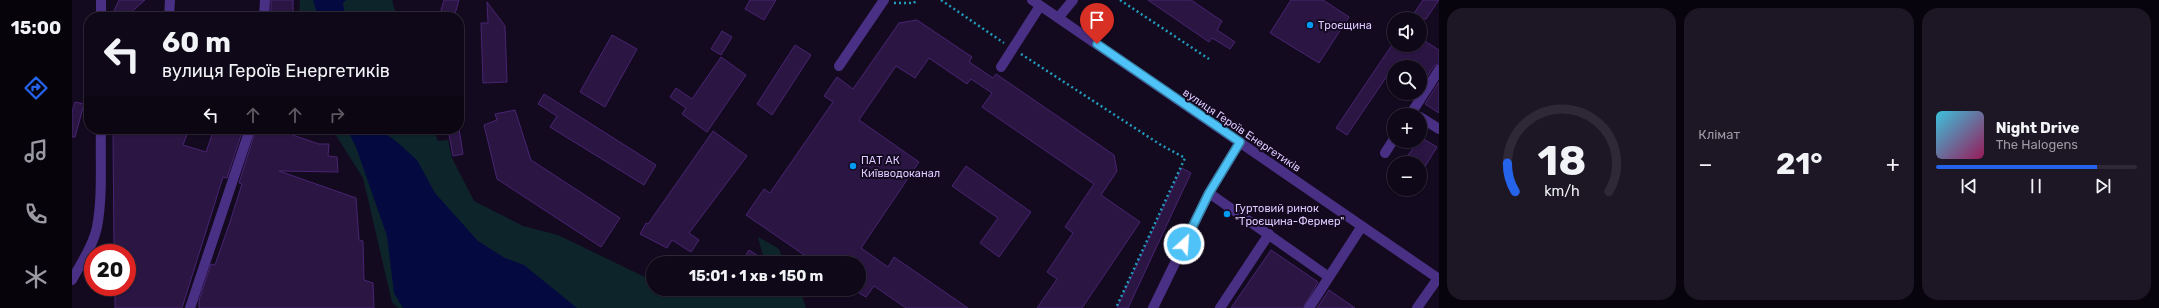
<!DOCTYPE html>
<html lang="uk">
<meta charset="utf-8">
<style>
:root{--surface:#0f0818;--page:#1d1625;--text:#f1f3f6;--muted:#9b9aa2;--line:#2f2937;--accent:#2563eb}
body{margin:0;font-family:Rubik,sans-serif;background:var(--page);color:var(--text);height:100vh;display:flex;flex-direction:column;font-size:15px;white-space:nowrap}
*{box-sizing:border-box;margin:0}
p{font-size:13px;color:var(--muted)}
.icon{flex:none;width:22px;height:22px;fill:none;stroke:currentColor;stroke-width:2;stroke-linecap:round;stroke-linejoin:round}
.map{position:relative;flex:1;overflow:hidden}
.panel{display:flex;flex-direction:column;gap:8px;padding:8px;background:#08040d;width:720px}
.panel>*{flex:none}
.banner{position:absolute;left:12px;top:12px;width:380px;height:122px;border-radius:16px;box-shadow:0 1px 3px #0004,0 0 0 1px var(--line);background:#0f0818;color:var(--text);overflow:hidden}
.buttons{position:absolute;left:1315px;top:12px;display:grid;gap:8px}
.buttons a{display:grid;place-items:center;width:40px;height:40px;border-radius:50%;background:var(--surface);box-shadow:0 1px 3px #0004,0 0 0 1px var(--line);font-size:20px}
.speed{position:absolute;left:12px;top:244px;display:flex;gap:8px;font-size:20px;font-weight:700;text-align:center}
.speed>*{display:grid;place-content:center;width:52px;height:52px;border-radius:50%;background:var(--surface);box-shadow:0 1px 3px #0004,0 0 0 1px var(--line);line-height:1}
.speed .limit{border:6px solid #d22;background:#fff;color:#111}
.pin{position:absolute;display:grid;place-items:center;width:34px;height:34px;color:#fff;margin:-41px -17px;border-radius:50% 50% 50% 0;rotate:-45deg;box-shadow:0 0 4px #0007}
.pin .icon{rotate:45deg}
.me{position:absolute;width:44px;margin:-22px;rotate:26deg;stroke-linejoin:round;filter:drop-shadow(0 0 3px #0008)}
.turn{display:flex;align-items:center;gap:14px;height:84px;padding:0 12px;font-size:18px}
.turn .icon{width:52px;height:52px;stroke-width:2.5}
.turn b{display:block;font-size:28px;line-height:34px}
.lanes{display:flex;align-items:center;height:38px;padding:0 12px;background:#0003;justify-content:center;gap:20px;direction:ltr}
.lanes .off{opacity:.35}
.big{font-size:30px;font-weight:700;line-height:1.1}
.panel .widget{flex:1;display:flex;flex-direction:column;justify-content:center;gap:6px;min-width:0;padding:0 14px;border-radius:16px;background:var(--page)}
.panel .dial{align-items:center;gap:0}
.dial svg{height:104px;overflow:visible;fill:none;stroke:var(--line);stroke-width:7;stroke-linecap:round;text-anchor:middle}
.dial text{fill:var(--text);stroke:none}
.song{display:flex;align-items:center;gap:12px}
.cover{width:48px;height:48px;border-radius:6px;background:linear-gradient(135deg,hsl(190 70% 55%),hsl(330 70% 35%))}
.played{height:4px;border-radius:2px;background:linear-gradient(90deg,var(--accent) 80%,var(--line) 80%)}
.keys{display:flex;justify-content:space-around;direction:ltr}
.heat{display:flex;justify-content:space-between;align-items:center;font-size:22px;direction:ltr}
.panel .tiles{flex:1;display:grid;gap:8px;grid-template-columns:repeat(3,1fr)}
.trip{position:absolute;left:574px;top:256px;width:220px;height:40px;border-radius:20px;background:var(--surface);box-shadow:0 1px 3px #0004,0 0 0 1px var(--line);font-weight:700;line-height:40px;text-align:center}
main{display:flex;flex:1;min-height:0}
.dock{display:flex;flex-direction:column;width:72px;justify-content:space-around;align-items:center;background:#06030a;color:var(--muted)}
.dock .icon{width:28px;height:28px}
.dock .active{color:var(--accent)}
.dock b{font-size:18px;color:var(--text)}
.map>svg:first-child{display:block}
.green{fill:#0d242b}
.water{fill:#040a40}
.building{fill:#2b1543;stroke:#482472}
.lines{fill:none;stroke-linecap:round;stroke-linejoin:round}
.path{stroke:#219cbc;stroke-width:2.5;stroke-dasharray:2 3;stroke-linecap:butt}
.minor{stroke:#4a3084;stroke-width:10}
.route-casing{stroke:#337fa1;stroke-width:10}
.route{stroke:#4fc3f7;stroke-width:7}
.poi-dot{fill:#009af5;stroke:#140a20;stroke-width:1.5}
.labels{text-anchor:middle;stroke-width:4;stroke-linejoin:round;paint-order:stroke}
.poi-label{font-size:11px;fill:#decaff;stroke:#140a20;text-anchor:start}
.street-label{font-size:11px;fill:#decaff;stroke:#140a20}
</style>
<main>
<nav class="dock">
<b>15:00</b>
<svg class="icon active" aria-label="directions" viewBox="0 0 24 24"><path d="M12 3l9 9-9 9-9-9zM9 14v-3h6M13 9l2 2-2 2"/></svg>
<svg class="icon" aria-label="music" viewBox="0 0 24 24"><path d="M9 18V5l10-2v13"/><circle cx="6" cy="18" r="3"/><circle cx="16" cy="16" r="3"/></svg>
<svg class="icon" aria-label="phone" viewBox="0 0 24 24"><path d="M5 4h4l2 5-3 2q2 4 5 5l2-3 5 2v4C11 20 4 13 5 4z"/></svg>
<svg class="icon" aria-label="climate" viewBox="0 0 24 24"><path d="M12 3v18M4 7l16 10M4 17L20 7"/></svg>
</nav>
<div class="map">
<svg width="1367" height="308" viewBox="0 0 1367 308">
<rect width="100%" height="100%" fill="#140a20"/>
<path class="green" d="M228 0H320L325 17H227Z
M260 129H361L366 141 376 140 380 158 402 201 451 226 486 235 581 281V289H728L734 308H326L320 302 291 178Z
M686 237 706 248 714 263H688L691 256Z"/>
<path class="water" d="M241 0H274L271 3 273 17H246Z
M275 129H307L325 142 345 160 363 193 406 241 433 258 452 265 505 308H331L322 293 315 236 284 147Z"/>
<path class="building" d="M47 0H73L54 17H39Z
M199 0H221V17H199Z
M372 0H387L382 17H367Z
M678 0H704L692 20 673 9Z
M1076 0H1119L1150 21 1145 30 1163 42 1158 49 1140 38 1137 42Z
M1219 0H1251L1277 17 1247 63 1198 33Z
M1351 0H1367L1354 19H1338Z
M415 2 433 26 435 82 411 83 409 23H416Z
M845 20 900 57 897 62 921 78 924 74 1042 155 1045 171 1029 195 1068 222 1010 308H965L985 279 975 272 1001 233 993 227 1022 184 910 107 920 93 899 79 895 84 857 58 843 78 824 66 787 120 847 162 789 248 816 267 822 257 896 308H834L802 286 794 297 787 293V263H744L674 215 692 189 698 193 761 102 752 96 765 77 781 89 827 23Z
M650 31 660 37 649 55 639 49Z
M540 35 565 49 533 107 508 92Z
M1348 38 1367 50V64L1362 66 1348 87V67H1321L1275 135 1264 128 1320 45H1348Z
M723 45 739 55 700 115 685 104Z
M649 57 674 75 635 132 610 114 614 108 598 97 604 88 620 99Z
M1367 82V113L1353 104Z
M472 94 584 165 572 185 478 127 485 116 466 104Z
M3 102 12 104 3 137H0V112Z
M443 110 459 160 548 218 529 247 425 179 412 125 425 120 423 114Z
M41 129H117L111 145 134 152 142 129H171L155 178 151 177 110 308H43V287H55V253H42Z
M184 129H203L247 144H257L256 156 265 157 266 172 207 171 284 198 287 240 291 241 292 280 301 283 302 308H127V300L139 264 143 265 158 222 170 184 167 183Z
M376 129H387L391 154 381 156Z
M641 131 675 156 617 233 627 240 619 252 600 240 595 248 568 234 574 223 576 224Z
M1348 137 1365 147 1352 168 1348 163 1335 157 1346 141H1348Z
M894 166 959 212 927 257 908 243 926 218 880 186Z
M1110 168 1119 173 1056 308H1045Z
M677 250 697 263H669Z
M1199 250 1246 282 1231 308H1159Z
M1257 290 1283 308H1245Z"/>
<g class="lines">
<path class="path" d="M869 0 932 43
M1048 0 1137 59
M822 3H842L844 0
M949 54 1089 145 1113 158 1044 308"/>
<path class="minor" d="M29 0V17
M960 0 1367 279
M97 17 98 0
M192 17 193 0
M986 18 1001 0
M767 66 812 0
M929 67 968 6
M1338 115 1367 70
M1348 117 1367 129
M1313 153 1322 139
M1137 193 1257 277
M0 280C9 263 21 246 25 227 31 195 28 161 29 129
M118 308 178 129
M1081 308 1137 193 1168 142
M1148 308 1197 234
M1237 308 1290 226
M1345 308 1366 278"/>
</g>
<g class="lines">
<defs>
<path id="route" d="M1025 44 1168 142 1137 193 1112 244"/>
</defs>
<use href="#route" class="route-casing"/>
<use href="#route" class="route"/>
</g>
<g class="poi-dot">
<circle cx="1238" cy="25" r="4"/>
<circle cx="781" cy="166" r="4"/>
<circle cx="1155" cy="214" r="4"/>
</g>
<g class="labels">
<g class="poi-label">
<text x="1246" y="29">Троєщина</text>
<text x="789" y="164">ПАТ АК<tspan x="789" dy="13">Київводоканал</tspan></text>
<text x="1163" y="212">Гуртовий ринок<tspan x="1163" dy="13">"Троєщина-Фермер"</tspan></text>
</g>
<g class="street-label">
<text transform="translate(1170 130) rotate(34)" y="4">вулиця Героїв Енергетиків</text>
</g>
</g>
</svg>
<div class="buttons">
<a><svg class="icon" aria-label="sound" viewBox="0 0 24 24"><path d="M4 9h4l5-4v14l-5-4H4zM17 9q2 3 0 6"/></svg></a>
<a><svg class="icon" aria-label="search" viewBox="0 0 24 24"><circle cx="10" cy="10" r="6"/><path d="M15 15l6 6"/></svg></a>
<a>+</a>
<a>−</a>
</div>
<div class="speed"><div class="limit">20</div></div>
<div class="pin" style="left:1025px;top:44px;background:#d93025"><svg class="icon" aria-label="arrive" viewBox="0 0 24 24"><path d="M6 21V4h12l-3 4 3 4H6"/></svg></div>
<svg class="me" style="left:1112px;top:244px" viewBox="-20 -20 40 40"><circle r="17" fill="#4fc3f7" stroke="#fff" stroke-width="3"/><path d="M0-11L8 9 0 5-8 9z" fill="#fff"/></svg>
<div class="trip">15:01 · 1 хв · 150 m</div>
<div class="banner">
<div class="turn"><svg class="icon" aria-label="left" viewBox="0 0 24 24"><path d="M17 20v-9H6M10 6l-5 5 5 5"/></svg><div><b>60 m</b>вулиця Героїв Енергетиків</div></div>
<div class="lanes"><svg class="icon" aria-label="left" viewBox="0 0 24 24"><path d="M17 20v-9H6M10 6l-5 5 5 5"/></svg><svg class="icon off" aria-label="ahead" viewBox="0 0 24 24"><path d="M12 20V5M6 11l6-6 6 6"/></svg><svg class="icon off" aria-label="ahead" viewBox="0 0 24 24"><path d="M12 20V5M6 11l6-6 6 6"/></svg><svg class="icon off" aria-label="right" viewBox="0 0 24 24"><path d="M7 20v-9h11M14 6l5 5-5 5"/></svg></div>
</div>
</div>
<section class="panel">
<div class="tiles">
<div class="widget dial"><svg viewBox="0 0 100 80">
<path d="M14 69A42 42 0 1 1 86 69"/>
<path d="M14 69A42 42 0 0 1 8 47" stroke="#2563eb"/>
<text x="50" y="56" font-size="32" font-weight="700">18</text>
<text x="50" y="72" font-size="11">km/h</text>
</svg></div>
<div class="widget"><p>Клімат</p>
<div class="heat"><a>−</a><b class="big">21°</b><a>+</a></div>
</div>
<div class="widget">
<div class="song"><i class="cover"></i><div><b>Night Drive</b><p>The Halogens</p></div></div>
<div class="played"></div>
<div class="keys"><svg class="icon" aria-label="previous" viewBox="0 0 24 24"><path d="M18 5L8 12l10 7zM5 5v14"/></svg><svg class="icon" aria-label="pause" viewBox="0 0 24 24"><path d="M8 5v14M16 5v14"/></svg><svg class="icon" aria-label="next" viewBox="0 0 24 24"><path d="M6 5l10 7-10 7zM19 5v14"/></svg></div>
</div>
</div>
</section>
</main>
